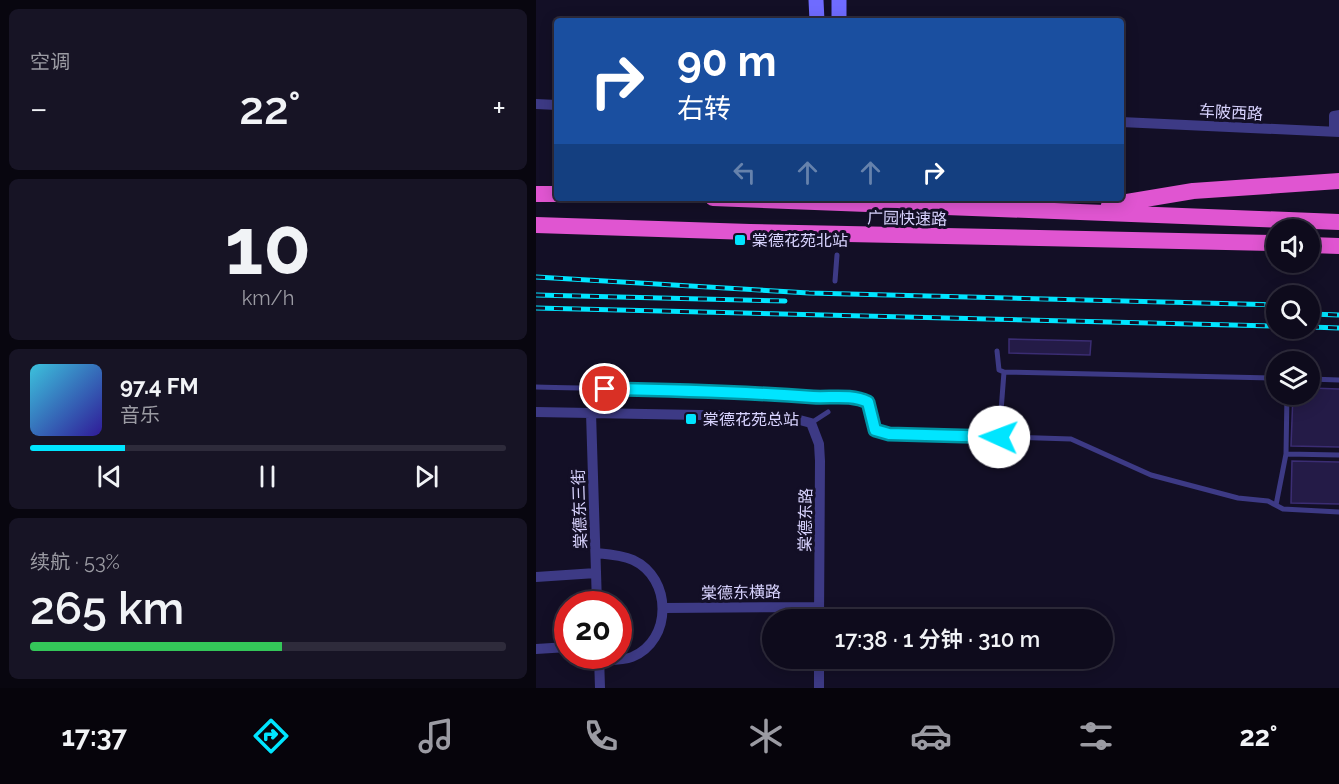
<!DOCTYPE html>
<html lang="zh">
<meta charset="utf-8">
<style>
:root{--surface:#0e0b1c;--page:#171425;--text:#f1f3f6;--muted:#9b9ba3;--line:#2e2b3b;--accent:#00e5ff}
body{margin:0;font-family:Raleway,"Noto Sans SC",sans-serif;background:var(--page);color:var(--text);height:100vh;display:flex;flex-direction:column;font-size:22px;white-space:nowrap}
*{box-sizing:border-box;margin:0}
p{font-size:20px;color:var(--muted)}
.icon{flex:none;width:33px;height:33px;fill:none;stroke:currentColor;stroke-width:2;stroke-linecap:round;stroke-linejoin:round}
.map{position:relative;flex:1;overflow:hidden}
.details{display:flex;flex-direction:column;gap:9px;padding:9px;background:#08060f;width:536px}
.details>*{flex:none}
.hud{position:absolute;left:18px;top:18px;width:570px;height:183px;border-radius:6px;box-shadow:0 3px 15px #0003,0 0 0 2px var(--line);background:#1a4fa0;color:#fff;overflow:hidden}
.buttons{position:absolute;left:730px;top:219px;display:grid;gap:12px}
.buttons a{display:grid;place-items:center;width:54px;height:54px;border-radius:50%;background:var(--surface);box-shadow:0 3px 15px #0003,0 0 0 2px var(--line);font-size:30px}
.speed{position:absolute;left:18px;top:591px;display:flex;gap:12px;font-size:30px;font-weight:700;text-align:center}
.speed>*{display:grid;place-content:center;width:78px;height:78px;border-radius:50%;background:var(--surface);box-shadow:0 3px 15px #0003,0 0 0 2px var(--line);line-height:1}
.speed .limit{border:9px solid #d22;background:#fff;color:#111}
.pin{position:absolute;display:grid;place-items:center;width:51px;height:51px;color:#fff;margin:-26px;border:3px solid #fff;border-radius:50%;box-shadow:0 2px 6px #0007}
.me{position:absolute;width:66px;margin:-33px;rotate:272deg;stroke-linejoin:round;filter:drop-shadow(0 0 4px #0008)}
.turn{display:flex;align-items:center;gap:21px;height:126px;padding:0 24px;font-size:27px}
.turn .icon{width:78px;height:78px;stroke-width:2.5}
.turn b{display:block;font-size:42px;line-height:51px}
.lanes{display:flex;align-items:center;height:57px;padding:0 24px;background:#0003;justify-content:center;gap:30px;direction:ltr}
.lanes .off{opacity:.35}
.big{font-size:45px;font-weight:600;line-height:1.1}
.details .tile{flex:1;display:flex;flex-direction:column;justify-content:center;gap:9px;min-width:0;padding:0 21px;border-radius:9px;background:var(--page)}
.details .dial{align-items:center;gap:0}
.dial b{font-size:78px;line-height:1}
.song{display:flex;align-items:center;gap:18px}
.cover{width:72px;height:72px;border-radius:9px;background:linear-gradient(135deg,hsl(190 70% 55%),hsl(250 70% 35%))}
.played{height:6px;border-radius:3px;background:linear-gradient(90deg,var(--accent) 20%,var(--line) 20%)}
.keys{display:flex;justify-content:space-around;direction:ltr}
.heat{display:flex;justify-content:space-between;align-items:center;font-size:33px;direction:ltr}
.charge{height:9px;border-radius:4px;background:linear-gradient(90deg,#34c759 53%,var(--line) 0)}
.trip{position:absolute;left:226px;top:609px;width:351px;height:60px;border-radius:30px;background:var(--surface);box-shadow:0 3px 15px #0003,0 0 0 2px var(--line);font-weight:600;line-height:60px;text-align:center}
.dock{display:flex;height:96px;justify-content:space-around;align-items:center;background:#06040b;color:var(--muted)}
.dock .icon{width:42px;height:42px}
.dock .active{color:var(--accent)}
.dock b{font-size:27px;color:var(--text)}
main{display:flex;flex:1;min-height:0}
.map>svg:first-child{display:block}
.building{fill:#241b47;stroke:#3b2d73;stroke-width:1.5}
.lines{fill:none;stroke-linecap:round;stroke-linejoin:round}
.service{stroke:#3d3a85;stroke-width:5}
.minor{stroke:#3d3a85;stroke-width:10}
.secondary{stroke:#6f6bff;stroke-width:15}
.trunk{stroke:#e055d1;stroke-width:16}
.rail-casing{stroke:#00e5ff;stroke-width:5}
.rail{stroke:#130f26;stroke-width:3;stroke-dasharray:9;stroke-linecap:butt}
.route-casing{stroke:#0095a6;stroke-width:15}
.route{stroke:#00e5ff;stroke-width:10}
.poi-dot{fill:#00e5ff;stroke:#130f26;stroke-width:2}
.labels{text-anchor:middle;stroke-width:6;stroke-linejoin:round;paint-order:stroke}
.street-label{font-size:16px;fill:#d9d4ff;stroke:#130f26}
.poi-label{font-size:16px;fill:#d9d4ff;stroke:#130f26;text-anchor:start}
</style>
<main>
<section class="details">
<div class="tile"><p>空调</p>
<div class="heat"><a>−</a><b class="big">22°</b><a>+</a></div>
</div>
<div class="tile dial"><b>10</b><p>km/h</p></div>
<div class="tile">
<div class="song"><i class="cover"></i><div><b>97.4 FM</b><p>音乐</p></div></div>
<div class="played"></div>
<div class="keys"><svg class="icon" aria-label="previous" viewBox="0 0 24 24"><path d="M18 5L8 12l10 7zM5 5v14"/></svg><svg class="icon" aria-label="pause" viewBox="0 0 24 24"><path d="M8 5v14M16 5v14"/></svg><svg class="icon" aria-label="next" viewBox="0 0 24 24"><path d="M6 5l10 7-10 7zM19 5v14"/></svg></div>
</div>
<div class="tile"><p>续航 · 53%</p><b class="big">265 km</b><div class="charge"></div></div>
</section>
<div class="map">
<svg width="804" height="688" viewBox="0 0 804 688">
<rect width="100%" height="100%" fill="#130f26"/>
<path class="building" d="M473 339 555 341 554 355 473 353Z
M774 388 804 389V447L755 446 757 394H774Z
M756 461 804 462V504L755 503Z"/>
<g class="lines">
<path class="service" d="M299 281 301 255
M461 351 463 370 468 372 463 437
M468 372 741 378
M774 379 804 380
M0 387C89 389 179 390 268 396 289 398 313 393 331 402L339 430 353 433 535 439 615 475 702 498 732 501 747 509 804 512
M275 423 292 412
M750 454 804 455
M740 505 750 454 751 394"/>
<path class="minor" d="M0 104 21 105
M585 122 804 132
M798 131V116L804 115
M0 412 218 416 256 418 275 423 283 444 284 461 283 620
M55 413 61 604
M60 553C71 554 86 555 97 560 136 578 137 640 96 657 86 661 73 660 63 660
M0 577 60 573
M128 608 283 607
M0 649 32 647
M63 656 64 688
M283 658V688"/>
<path class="secondary" d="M280 0 281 21
M303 0V21"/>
<path class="trunk" d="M0 194H21
M177 198 804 222
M573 205 657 191 804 181
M0 225 214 232 741 243
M774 245 804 246"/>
<defs>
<path id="rail" d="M0 277 273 293 741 305
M0 295 249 301
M0 308 741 326
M774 314 804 315
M774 327 804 328"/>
</defs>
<use href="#rail" class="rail-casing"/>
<use href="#rail" class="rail"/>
</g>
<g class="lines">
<defs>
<path id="route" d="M69 389C139 390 208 392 277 397 296 398 315 394 332 402L339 430 353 434 463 437"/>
</defs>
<use href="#route" class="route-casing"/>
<use href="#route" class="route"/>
</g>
<g class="poi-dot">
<rect x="198" y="234" width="12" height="12" rx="3"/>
<rect x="149" y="413" width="12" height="12" rx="3"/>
</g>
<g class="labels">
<g class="street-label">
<text transform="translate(695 112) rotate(3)" y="6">车陂西路</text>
<text transform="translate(371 218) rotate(1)" y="6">广园快速路</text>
<text transform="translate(43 509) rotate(-92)" y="6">棠德东三街</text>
<text transform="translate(269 520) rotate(-89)" y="6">棠德东路</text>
<text transform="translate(205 592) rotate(-1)" y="6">棠德东横路</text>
</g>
<g class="poi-label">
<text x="216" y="246">棠德花苑北站</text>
<text x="167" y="425">棠德花苑总站</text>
</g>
</g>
</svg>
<div class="buttons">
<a><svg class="icon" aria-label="sound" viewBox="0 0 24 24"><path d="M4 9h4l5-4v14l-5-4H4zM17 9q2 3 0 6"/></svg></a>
<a><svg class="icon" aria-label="search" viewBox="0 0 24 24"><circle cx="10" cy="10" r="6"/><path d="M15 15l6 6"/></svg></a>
<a><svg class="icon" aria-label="layers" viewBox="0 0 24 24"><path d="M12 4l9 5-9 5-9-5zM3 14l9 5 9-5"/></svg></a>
</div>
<div class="speed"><div class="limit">20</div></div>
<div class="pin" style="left:69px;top:389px;background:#d93025"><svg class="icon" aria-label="arrive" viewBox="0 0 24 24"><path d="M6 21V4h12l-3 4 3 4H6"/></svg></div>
<svg class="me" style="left:463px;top:437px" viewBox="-20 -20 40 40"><circle r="19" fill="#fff"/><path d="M0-13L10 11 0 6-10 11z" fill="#00e5ff"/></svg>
<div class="trip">17:38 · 1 分钟 · 310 m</div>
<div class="hud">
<div class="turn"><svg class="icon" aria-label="right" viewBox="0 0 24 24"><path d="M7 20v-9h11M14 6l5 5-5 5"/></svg><div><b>90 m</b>右转</div></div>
<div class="lanes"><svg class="icon off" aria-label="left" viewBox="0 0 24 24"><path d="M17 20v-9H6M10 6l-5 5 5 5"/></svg><svg class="icon off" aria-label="ahead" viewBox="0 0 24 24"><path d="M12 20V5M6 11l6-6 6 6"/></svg><svg class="icon off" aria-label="ahead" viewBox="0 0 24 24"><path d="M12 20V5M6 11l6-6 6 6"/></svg><svg class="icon" aria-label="right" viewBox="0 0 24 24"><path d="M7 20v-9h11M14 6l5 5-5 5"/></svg></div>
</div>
</div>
</main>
<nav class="dock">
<b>17:37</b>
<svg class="icon active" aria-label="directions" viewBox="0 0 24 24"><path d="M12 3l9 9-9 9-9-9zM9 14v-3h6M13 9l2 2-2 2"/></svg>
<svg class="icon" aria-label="music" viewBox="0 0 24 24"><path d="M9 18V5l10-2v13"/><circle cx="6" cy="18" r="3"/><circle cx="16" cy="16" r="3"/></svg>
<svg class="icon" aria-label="phone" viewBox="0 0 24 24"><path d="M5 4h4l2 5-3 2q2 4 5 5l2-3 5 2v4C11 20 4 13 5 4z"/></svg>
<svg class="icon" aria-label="climate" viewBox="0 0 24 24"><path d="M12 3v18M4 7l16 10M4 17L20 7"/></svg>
<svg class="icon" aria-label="car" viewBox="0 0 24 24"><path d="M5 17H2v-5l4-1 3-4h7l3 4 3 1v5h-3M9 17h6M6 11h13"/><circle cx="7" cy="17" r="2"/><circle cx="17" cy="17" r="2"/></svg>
<svg class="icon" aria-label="filters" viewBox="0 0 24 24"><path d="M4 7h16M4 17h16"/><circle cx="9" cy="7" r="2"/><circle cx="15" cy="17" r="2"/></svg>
<b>22°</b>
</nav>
